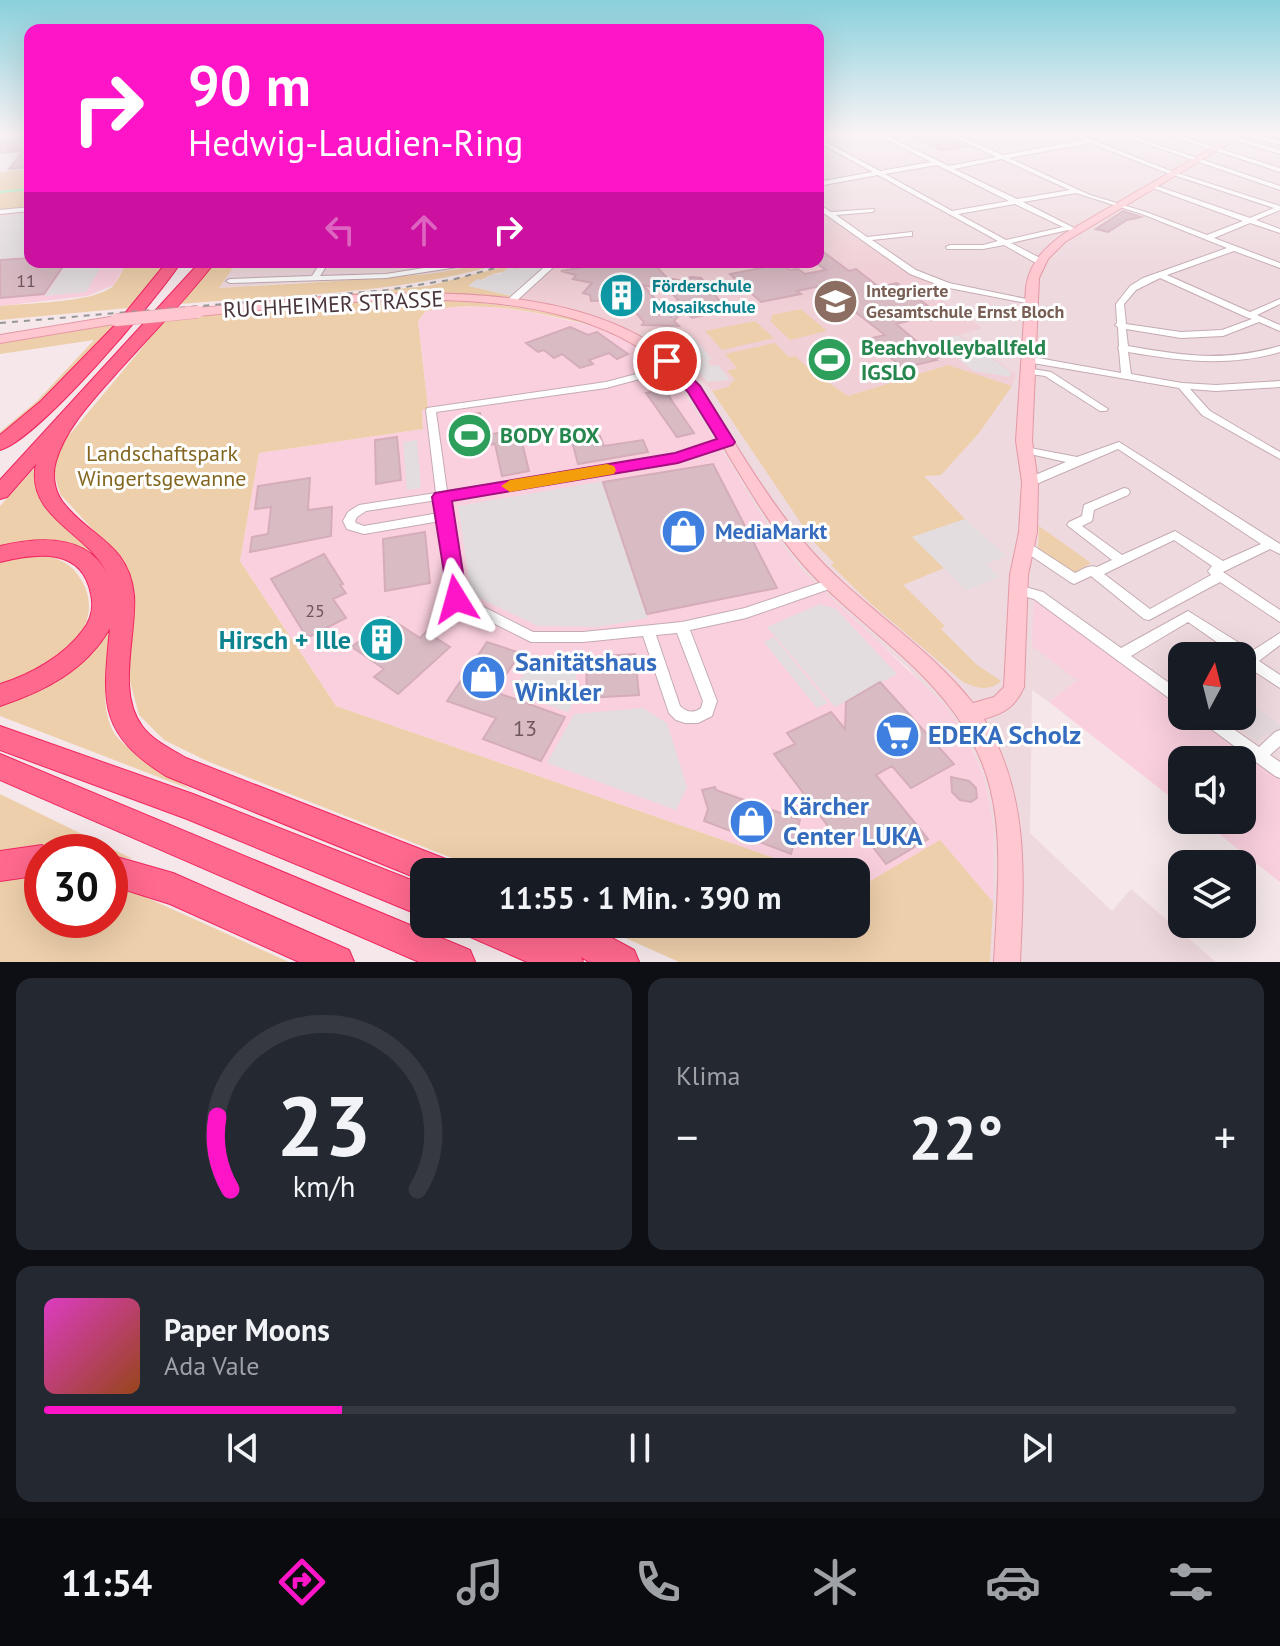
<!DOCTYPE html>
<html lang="de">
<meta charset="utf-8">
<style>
:root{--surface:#171b24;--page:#242831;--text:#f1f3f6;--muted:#9ea1a6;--line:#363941;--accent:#ff15c8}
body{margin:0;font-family:"PT Sans",sans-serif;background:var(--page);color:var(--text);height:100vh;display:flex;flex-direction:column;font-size:30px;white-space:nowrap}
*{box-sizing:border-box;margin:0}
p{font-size:26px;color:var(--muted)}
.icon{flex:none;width:44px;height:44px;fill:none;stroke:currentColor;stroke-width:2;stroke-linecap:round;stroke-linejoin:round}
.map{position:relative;height:962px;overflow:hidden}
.details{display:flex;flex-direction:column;gap:16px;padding:16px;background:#0d0f14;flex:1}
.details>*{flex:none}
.hud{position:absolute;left:24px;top:24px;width:800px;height:244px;border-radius:16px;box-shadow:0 8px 32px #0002;background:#ff15c8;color:#fff;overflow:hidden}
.needle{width:52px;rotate:7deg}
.tools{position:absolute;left:1168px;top:642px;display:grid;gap:16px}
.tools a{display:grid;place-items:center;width:88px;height:88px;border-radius:16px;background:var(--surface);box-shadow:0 8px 32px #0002;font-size:40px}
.speed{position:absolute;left:24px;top:834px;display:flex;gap:16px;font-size:40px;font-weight:700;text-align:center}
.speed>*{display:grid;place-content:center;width:104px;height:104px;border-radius:50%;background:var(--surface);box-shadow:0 8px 32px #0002;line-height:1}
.speed .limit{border:12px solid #d22;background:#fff;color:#111}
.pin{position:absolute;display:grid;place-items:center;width:68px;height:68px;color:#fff;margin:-34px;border:4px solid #fff;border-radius:50%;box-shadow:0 2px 8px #0007}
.me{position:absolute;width:88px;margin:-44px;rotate:352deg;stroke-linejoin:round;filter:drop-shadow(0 0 6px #0008)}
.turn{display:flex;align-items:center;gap:28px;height:168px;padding:0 32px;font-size:36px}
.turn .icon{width:104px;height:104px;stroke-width:2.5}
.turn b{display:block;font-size:56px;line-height:68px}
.lanes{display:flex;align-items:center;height:76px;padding:0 32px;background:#0003;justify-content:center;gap:40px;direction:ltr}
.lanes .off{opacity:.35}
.big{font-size:60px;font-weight:600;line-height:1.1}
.details .tile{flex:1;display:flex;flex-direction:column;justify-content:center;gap:12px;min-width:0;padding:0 28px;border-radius:16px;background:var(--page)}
.details .dial{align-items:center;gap:0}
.dial svg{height:208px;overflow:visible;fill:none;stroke:var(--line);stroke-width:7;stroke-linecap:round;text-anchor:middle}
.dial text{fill:var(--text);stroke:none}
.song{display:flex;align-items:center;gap:24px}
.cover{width:96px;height:96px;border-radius:12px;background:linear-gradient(135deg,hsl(310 70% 55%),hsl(20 70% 35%))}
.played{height:8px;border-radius:4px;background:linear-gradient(90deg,var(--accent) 25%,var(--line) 25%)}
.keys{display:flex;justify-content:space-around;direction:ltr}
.heat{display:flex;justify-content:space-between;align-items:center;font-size:44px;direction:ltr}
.details .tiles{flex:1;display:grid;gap:16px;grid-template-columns:1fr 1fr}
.tile:last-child{grid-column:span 2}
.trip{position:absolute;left:410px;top:858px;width:460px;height:80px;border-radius:16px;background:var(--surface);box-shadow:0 8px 32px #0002;font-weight:600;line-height:80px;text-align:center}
.menu{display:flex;height:128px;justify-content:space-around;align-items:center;background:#090b0e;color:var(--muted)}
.menu .icon{width:56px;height:56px}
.menu .on{color:var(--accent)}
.menu b{font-size:36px;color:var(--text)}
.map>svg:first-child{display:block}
.residential{fill:#eed9de}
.commercial{fill:#fad0de}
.industrial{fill:#e5d9dd}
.education{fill:#f0d0d6}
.green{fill:#eecfab}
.parking{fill:#e3dddf}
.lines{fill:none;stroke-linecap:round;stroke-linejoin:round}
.stream{stroke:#9df9ca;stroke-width:2}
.building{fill:#d9bbc4;stroke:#d4adb9;stroke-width:2;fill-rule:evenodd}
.street-casing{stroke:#c5abb2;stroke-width:2}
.secondary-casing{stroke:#e498a5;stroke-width:2}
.highway-casing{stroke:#f02760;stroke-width:2}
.street{fill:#fff;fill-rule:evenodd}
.secondary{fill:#ffc8d1;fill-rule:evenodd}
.highway{fill:#ff698e;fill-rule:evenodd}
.rail{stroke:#979797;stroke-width:2;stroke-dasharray:6 6;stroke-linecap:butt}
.secondary-bridge-casing{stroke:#e498a5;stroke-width:13;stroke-linecap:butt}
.secondary-bridge{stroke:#ffc8d1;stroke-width:12}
.route{fill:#ff15c8;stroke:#a60e82;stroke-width:2}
.slow{fill:#f59e0b}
.labels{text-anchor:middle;stroke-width:6;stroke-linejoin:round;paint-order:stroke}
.number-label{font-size:18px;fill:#6e565d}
.far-culture-label{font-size:18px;font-weight:bold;fill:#0d838f;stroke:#fff;text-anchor:start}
.far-education-label{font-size:18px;font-weight:bold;fill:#785e54;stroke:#fff;text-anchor:start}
.street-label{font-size:22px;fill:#4a353b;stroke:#fff}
.leisure-label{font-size:22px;font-weight:bold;fill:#27864d;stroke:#fff;text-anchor:start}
.park-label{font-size:22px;fill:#836620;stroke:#fff}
.shop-label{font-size:22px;font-weight:bold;fill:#366cbe;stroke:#fff;text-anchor:start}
.near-number-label{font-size:22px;fill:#6e565d}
.near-culture-label{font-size:26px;font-weight:bold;fill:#0d838f;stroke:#fff;text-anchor:end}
.near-shop-label{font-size:26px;font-weight:bold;fill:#366cbe;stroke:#fff;text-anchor:start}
</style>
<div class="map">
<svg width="1280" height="962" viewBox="0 0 1280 962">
<rect width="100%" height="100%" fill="#f5e7ea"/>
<path class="residential" d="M818 134H1280V777L1196 716H1242V656H1182V706L1077 680 1049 702 1032 690 1030 833 1112 911 1131 889 1216 962H990L994 829 984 777 969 742 908 668 837 607 802 571 767 526 726 456 665 366 639 335 607 321 512 296 544 262H818Z
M237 262H487L435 273 218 288Z"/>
<path class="commercial" d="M30 207V262H127L114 285 87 296 0 306V210Z
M486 306 530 312 602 328 630 340 665 366 726 456 767 525 802 570 946 706 965 734 984 777 994 829 993 902 940 841 860 887 856 886V872H815L336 706 240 561 259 453 423 429 422 409 428 408 418 321 426 311 438 308Z
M1034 597 1182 706V716H1196L1280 777V882L1201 820H1242V760H1182V806L1049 702 1077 680 1032 646Z"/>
<path class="industrial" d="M1242 698 1280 724V731L1264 736 1258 741 1223 716H1242Z"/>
<path class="education" d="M818 210 909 273 947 287 931 293 982 328 960 335 1016 374 1012 386 948 365 848 396 813 372 795 356 728 371 735 379 728 387 712 391 672 351 667 336 649 332 639 335 586 315 517 300 560 262H818Z"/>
<path class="green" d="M30 169V207L0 210V172Z
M127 262H168L143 299 128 308 0 320V306C25 303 98 303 114 285 119 279 123 269 127 262Z
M216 262H237L219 288C289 284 358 280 428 274 455 271 480 262 507 262 402 294 289 295 180 304Z
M522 262H544L540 265 527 262 518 269 493 274 469 286 512 296 503 298 397 293 202 308 428 286Z
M395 299C467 300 534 305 602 328 546 314 484 298 426 311L418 321 428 408 422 410 423 429 259 453 240 561 336 706 815 872H487L207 761 164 740 139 715 128 674 133 599 119 558 60 494 55 476V462L61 445 167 318Z
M801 309 827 331 790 340 771 322 772 315Z
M755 321 774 338 722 350 705 331Z
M121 322 28 418 0 440V432L37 401 94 340 0 354V343Z
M775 343 789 357 795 356 813 372 848 396 948 365 1012 386 979 433 941 475 924 476 965 519 913 537 944 568 903 585 945 626 941 629 977 665 1001 681C989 692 976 688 963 682L869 602 831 565 834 563 813 541 712 391 728 387 735 379 727 371 737 368 725 354Z
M40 462C44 478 46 501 55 515 70 537 96 550 107 575 130 631 89 681 113 731 121 748 174 778 192 790L0 716V704L106 626 83 551 0 552V506Z
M1039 526 1091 563 1072 574 1038 551Z
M45 554C54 558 67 562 73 569 104 603 86 640 52 663 37 673 16 679 0 686V562Z
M0 794 133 859 110 856V852L53 848 0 860Z
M940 840 993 902 990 962H679L594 924H856V886L860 887Z
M42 872V920H110V881L289 962H0V880Z"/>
<path class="parking" d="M30 213V252L26 257 0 259V216Z
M67 262H76L74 267 115 263 113 267 100 268 86 292 45 296Z
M527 262 546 266 512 296 468 286 477 279 483 280 493 274 499 275 509 267 518 269Z
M690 334 712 359 707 361 711 366 718 365 730 380 707 382 696 369 702 367 695 359 689 360 669 337Z
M958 335 1011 372 1010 377 974 371 935 341Z
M417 440 421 488 407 490 403 442Z
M603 481 648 618 598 627 538 626 471 594 458 506Z
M965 519 1006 556 986 564 999 577 966 590 912 537Z
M820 604 836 609 897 674 835 707 767 627Z
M774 637 828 703 817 708 764 642Z
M536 655 576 668V698L568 712 512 692Z
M643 708 667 723 687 787 676 810 547 763 574 714Z"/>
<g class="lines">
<path class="stream" d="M0 192 30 189"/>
</g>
<path class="building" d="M907 134H934L966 146 941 150Z
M30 139V167L9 169 23 151 0 153V142Z
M1123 211 1141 217 1127 220 1108 232 1096 229Z
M818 248 849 271 856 269 879 287 897 283 927 305 912 309 918 313 901 317 907 321 896 324 937 358 933 359 936 360 903 368 868 339 885 335 854 311 845 313 830 301 841 299 824 285 797 291 801 294 761 302 730 274 782 264 790 270 798 269 805 274 826 270 816 263Z
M30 258V262H66L44 294 0 298V260Z
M594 262H662L657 267 667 278 683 281 691 277 701 278 727 310 692 318 684 309 674 321 679 326 642 325 644 322 625 300 591 301 590 295 583 293 592 283 573 279 576 275 561 271 596 265ZM643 285 670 291 678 300 671 317Z
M570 327 588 335 597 332 628 354 617 359 609 353 589 360 593 364 580 368 562 354 554 358 544 350 538 352 526 343Z
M665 389 672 401 694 433 677 437 646 393Z
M480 413 485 435 519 430 529 471 502 476 495 444 455 450 451 425 465 415Z
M600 436 604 446 643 440 648 452 578 464 572 441Z
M397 437 401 480 376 484 375 440Z
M713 464 777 588 647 614 603 482Z
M310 478 308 510 332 507 331 536 250 552 252 537 268 534 271 507 255 509 258 486Z
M425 532 430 583 385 591 383 539Z
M324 554 343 584 340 585 346 593 333 599 346 618 307 638 271 579Z
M388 617 420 638 426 632 450 647 398 694 374 677 384 669 352 647Z
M487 642 520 653 495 692 565 717 541 761 483 739 496 718 447 701Z
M635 654 639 695 587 698 586 657Z
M880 682 954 764 911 788 892 766 876 775 928 839 886 864 862 833 842 845 774 754 795 744 787 733 831 712 845 729 846 702Z
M951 777 969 781 976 788 977 798 971 802 960 800 952 792Z
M715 787 716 790 800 820 791 854 704 821 708 809 702 790Z"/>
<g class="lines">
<defs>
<path id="street" d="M876 134H883L949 166 996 157 948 134H955L1003 155 1084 140 1070 134H1077L1171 171 1280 206V210L1256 220 1280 229V233L1250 223 1214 238 1280 263V268L1234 251 1167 275 1250 312 1280 299V304L1257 315 1280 325V331L1259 322 1223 336 1181 338 1126 329 1128 346C1185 356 1223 362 1280 346V352C1229 367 1180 361 1128 352L1131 374 1182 383 1216 385 1280 381V387L1216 391 1190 389 1210 411 1280 452V459L1202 415 1179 388 1027 362 1022 359 1027 356 1121 373 1119 350 1118 348 1119 346 1118 327 1115 325 1117 323 1116 304 1130 286 1143 278 1227 248 1142 214 1076 193 1023 202 1080 231 1076 233 1068 230 1011 243 1042 259V263H1036L1004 245 983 249H947L946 247 950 245H983L998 241 878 175 818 186V182L873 172 818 142V138L880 171 931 162ZM1090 143 1167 173 1274 208 1250 218 1154 185H1150V187L1243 221 1207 235 1146 212 1090 195 1009 158ZM1002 159 1070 190 1017 199 954 169ZM937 165 1009 201 952 211 885 174ZM1015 204 1063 227 1006 240 958 214ZM1160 278 1246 317 1252 319 1222 330 1181 332 1126 324 1124 304 1136 290Z
M1006 134H1013L1021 138 1016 139Z
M1118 134H1126L1280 186V190Z
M1165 134H1173L1280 168V172Z
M1242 134H1251L1280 141V145Z
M1272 134H1280V137L1273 135Z
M1233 136 1280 150V154L1231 139 1230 138Z
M818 204 831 212 874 209V211L872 212 836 215 867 237 912 232V236H909L872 240 916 270 949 283 1031 300 1035 302 1031 304 944 287 910 274 818 209Z
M30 207V211L0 214V210Z
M321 262H329L320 276 386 274 462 262H481L477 264 386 278 230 283 226 281 230 279 312 276Z
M550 262H559L512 305H506V301Z
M674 364 679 367 677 369 606 388 436 412 447 491 677 455 723 440H731L732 442 731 444 678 461 448 498 462 596 533 632H583L682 622 745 608 831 579 835 581 837 584 835 587 746 618 690 630 717 701 712 716 698 723H685L676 720 669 713 643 636 583 642H531L451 602 450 599 440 521 364 534 347 529 343 521 348 512 359 505 436 493 426 410 427 408 606 382ZM437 500 439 513 364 526 356 523 355 521 357 517 366 511ZM677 633 703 701 701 708C693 714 686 712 680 706L656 635Z
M1027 368 1051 372 1108 409 1106 411H1100L1045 376 1024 373V369Z
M1119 442 1280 544V554L1270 549 1223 572 1280 610V622L1220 582 1149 620 1144 619 1091 576 1074 584 1070 582 1021 549 1019 546 1021 543H1029L1075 573C1082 570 1089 564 1097 567L1112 560 1067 525 1069 522 1082 516 1084 505 1124 488 1128 489 1130 492 1128 495 1094 510 1092 521 1082 526 1122 555 1175 531 1223 561 1261 544 1118 449 1034 485H1026L1024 482 1026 479 1066 462 1021 452 1020 450 1021 448 1025 447 1077 457ZM1174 540 1212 566 1208 571 1211 575 1150 609 1104 574Z
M1018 585 1043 592 1121 648 1188 611 1252 651 1280 633V645L1259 661 1280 675V688L1249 668 1242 672V656H1237L1188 622 1131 656 1182 692V706L1177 704 1034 599 1014 593 1012 590 1014 587Z
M1197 716H1215L1259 747 1275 732 1280 730V746L1270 755 1280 762V778L1275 776 1199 720Z"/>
<path id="secondary" d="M1236 134H1245L1065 242 1048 259 1039 278 1032 441 1038 482 1037 532 1028 575 1024 687C1015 707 1005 713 984 719 1030 797 1024 875 1020 962H994C1002 823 1011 754 899 653 866 623 830 596 801 562 757 511 728 450 691 395 591 262 342 303 198 316L192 312 198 308C336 296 581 261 687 372 706 392 719 418 734 442 755 476 777 510 803 541 853 602 924 641 973 703L994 697 1004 687 1010 575 1019 532 1022 482 1016 441 1026 287C1030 262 1045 247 1065 233Z
M116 316 122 320 120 323 0 343V335Z"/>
<path id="highway" d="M167 262H181C157 299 38 440 0 450V435L41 401 118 322Z
M200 262H215C184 302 148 338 114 376 92 401 66 428 56 461 52 474 54 490 62 501 88 537 129 542 134 595 137 635 116 691 142 726 152 740 171 749 186 758L451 861 455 872H424V881L166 776C97 733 103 701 110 628 86 670 45 691 0 706V684C30 675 64 656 83 630 91 620 94 607 91 594 82 547 37 553 0 562V546C38 537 87 533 107 574 90 533 25 518 36 464L7 497 0 499V480Z
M0 726 193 794 424 885V917L187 819 0 750Z
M0 754 470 950 475 962H419L0 780Z
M42 845 54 852H42V875L0 881V851Z
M110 855 173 873 349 950 354 962H299L170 904 110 885Z
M461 924H516L541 935 537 924H586L634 950 639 962H589L581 957 583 962H527L466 935Z"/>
</defs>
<use href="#street" class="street-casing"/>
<use href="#secondary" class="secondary-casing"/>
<use href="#highway" class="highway-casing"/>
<use href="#street" class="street"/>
<use href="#secondary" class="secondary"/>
<use href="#highway" class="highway"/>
<path class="rail" d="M0 323 387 290 455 279 517 262"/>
<defs>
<path id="secondary-bridge" d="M116 320 198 312"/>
</defs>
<use href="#secondary-bridge" class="secondary-bridge-casing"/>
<use href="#secondary-bridge" class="secondary-bridge"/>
</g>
<linearGradient id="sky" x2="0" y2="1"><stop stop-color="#8ad0dc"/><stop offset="0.5" stop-color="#faf4f6"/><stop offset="1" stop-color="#faf4f6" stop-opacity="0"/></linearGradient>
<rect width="1280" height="268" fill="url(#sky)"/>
<path class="route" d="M667 356 672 358 700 386 735 442 733 445 678 463 452 501 467 599 463 604H449L432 497 435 493 675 453 717 439 688 392 659 361Z"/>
<path class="slow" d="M607 464 614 466 616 470 614 474 510 492 501 486 510 480Z"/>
<defs>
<symbol id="building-disc" viewBox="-11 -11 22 22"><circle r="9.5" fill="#0f9aa8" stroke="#fff"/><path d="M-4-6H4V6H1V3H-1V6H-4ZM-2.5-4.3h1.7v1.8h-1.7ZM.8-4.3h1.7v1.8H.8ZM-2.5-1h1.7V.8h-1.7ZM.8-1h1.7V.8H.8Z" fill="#fff"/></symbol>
<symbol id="school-disc" viewBox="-11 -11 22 22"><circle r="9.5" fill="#8d6e63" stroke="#fff"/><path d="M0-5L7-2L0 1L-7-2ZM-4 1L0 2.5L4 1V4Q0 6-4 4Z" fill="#fff"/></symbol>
<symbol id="stadium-disc" viewBox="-11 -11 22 22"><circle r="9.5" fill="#2e9e5b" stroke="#fff"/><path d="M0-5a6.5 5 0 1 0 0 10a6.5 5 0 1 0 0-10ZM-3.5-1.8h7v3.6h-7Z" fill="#fff"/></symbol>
<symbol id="shop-disc" viewBox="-11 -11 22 22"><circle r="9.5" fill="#3f7fe0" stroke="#fff"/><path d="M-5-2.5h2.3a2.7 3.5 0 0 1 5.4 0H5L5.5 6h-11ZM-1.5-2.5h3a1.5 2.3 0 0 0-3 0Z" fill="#fff"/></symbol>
<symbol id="supermarket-disc" viewBox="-11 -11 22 22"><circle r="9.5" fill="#3f7fe0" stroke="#fff"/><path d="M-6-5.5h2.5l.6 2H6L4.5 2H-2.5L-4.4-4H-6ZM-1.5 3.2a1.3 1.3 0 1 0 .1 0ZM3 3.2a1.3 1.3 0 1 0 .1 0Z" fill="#fff"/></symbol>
</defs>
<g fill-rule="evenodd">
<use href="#building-disc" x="596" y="270" width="51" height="51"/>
<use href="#school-disc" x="810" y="276" width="51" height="51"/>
<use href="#stadium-disc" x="804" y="334" width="51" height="51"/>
<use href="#stadium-disc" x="444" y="410" width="51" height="51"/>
<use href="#shop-disc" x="658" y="506" width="51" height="51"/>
<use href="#building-disc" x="356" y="614" width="51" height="51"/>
<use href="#shop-disc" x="458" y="652" width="51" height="51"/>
<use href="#supermarket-disc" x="872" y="710" width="51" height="51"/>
<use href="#shop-disc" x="726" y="796" width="51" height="51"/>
</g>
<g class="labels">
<g class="number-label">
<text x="26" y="287">11</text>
<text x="315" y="617">25</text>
</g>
<g class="far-culture-label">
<text x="652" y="292">Förderschule<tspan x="652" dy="21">Mosaikschule</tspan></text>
</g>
<g class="far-education-label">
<text x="866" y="297">Integrierte<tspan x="866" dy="21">Gesamtschule Ernst Bloch</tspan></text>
</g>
<g class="street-label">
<text transform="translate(333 304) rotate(-3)" y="8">RUCHHEIMER STRASSE</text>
</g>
<g class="leisure-label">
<text x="861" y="355">Beachvolleyballfeld<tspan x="861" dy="25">IGSLO</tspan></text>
<text x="500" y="443">BODY BOX</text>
</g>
<g class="park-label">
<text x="162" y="461">Landschaftspark<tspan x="162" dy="25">Wingertsgewanne</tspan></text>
</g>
<g class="shop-label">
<text x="715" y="539">MediaMarkt</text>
</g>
<g class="near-number-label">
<text x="525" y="736">13</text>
</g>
<g class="near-culture-label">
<text x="351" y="649">Hirsch + Ille</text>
</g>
<g class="near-shop-label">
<text x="515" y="671">Sanitätshaus<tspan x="515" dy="30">Winkler</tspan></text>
<text x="928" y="744">EDEKA Scholz</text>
<text x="783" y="815">Kärcher<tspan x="783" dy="30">Center LUKA</tspan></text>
</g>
</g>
</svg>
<div class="tools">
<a><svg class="needle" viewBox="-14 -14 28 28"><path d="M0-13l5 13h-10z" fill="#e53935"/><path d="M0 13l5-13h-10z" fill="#9ea1a6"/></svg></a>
<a><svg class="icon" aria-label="sound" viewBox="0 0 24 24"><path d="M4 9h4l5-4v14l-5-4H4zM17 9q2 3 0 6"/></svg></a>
<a><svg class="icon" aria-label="layers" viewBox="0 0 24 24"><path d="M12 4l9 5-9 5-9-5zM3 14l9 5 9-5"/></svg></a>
</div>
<div class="speed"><div class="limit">30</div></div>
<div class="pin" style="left:667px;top:361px;background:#d93025"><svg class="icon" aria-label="arrive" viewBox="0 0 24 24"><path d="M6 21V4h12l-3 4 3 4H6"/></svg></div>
<svg class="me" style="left:456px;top:599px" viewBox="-20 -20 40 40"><path d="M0-17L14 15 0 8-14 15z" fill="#ff15c8" stroke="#fff" stroke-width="4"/></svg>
<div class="trip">11:55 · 1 Min. · 390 m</div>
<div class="hud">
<div class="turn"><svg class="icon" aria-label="right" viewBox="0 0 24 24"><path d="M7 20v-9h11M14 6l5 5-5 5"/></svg><div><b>90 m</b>Hedwig-Laudien-Ring</div></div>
<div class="lanes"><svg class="icon off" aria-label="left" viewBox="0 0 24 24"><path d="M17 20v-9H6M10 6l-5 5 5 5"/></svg><svg class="icon off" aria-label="ahead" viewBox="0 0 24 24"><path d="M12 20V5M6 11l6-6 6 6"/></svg><svg class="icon" aria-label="right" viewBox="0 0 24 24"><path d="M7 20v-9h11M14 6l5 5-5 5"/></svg></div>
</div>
</div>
<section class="details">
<div class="tiles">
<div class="tile dial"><svg viewBox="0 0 100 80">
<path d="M14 69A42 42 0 1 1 86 69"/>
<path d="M14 69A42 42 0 0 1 9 41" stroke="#ff15c8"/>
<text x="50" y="56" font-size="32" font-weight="700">23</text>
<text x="50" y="72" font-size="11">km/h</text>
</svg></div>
<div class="tile"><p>Klima</p>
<div class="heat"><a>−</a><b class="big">22°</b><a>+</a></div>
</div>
<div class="tile">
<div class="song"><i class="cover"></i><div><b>Paper Moons</b><p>Ada Vale</p></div></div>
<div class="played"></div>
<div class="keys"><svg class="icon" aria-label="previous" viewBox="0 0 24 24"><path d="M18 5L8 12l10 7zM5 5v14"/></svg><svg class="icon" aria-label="pause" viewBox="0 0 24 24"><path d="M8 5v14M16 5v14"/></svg><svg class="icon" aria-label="next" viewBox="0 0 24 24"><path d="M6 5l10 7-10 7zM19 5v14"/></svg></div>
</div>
</div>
</section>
<nav class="menu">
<b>11:54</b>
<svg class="icon on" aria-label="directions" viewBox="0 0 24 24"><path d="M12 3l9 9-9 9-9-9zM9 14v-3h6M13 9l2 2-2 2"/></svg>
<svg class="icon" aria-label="music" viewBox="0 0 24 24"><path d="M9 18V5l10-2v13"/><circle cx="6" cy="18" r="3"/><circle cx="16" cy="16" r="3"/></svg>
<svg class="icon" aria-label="phone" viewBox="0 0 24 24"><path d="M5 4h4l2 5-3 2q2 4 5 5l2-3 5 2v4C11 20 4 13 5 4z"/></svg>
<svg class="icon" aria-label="climate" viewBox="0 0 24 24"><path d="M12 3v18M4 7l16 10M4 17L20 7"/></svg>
<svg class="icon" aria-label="car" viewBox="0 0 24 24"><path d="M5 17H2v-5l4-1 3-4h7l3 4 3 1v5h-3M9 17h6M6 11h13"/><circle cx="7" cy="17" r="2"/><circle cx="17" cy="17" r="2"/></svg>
<svg class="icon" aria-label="filters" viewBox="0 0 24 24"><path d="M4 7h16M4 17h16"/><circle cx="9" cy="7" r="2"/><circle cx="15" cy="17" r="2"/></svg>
</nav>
